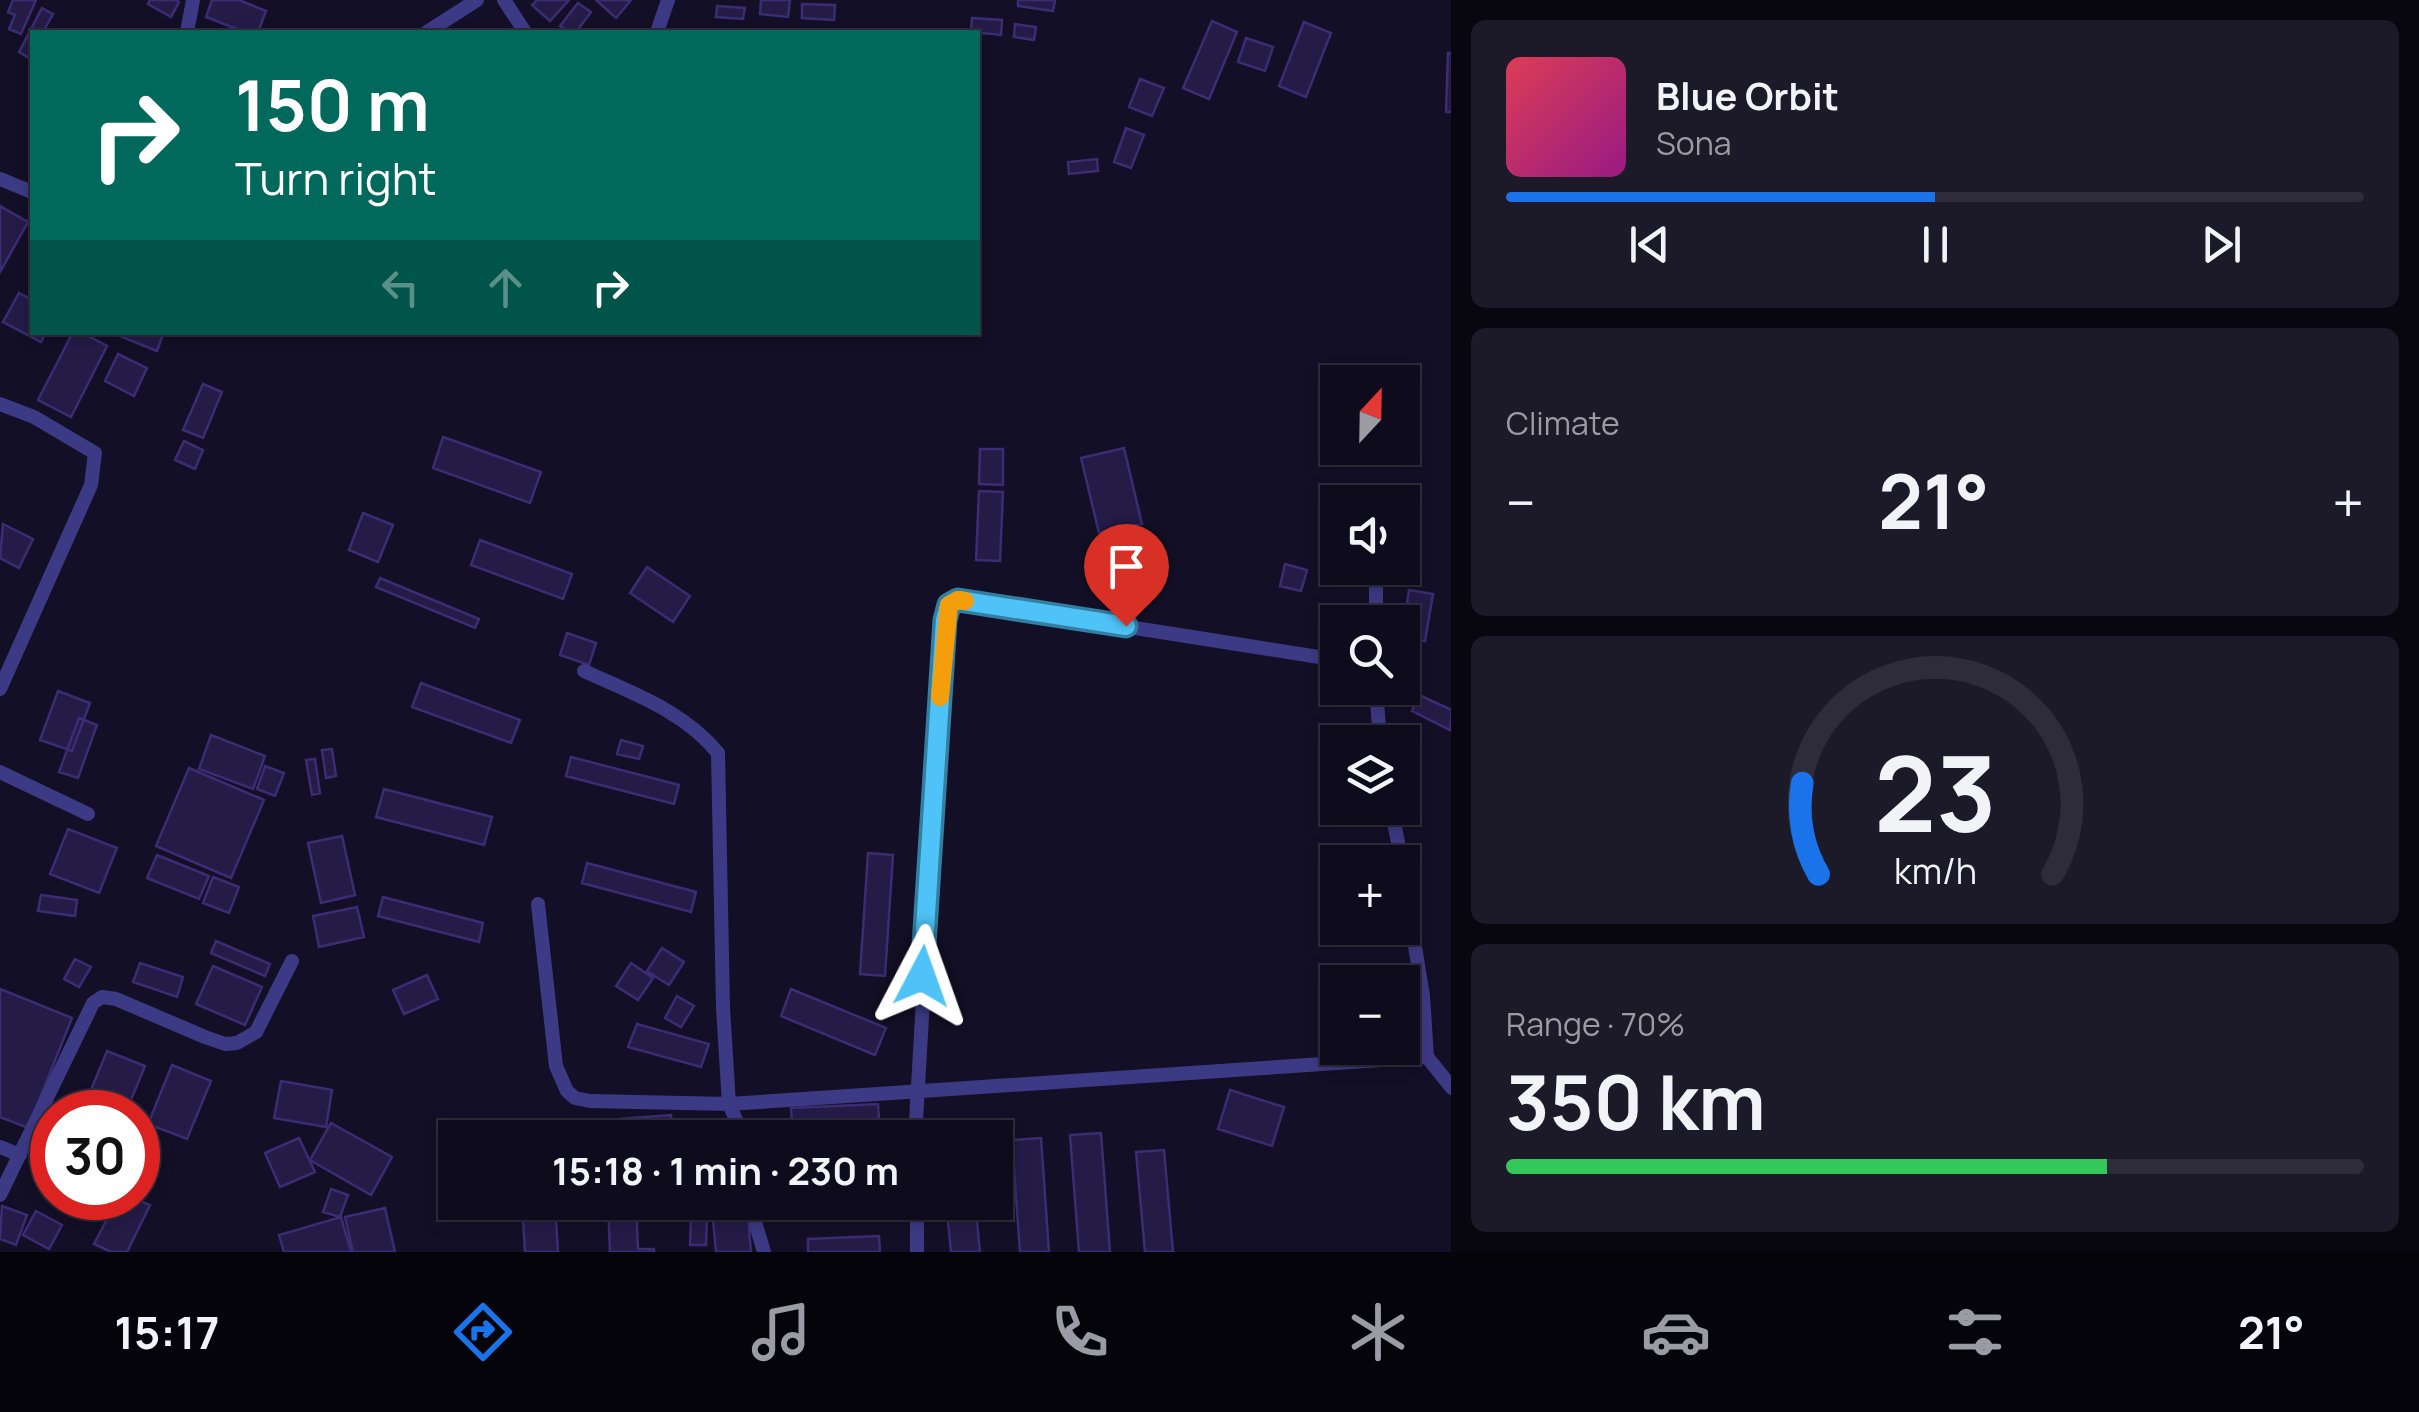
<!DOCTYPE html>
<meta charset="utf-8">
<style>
:root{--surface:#0e0b1c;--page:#1c1929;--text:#f1f3f6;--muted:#9b9ba3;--line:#2e2b3b;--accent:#1a73e8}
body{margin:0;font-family:Manrope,sans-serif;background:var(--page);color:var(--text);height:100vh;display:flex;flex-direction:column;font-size:38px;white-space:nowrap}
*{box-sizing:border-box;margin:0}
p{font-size:32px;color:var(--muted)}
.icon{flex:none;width:55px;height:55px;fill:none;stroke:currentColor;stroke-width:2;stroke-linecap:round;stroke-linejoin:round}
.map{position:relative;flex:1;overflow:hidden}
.drawer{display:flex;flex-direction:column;gap:20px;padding:20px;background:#08060f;width:968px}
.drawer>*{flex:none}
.banner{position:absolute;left:30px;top:30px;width:950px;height:305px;border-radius:0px;box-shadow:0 5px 15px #0003,0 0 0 2px var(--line);background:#00695c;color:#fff;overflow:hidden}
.needle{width:65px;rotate:22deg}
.fabs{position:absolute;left:1320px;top:365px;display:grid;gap:20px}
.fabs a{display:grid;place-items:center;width:100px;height:100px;border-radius:0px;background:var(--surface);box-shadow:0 5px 15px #0003,0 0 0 2px var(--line);font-size:50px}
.speed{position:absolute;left:30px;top:1090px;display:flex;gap:20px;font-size:50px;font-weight:700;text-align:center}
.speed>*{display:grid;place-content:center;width:130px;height:130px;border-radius:50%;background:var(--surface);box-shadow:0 5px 15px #0003,0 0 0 2px var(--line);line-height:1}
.speed .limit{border:15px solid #d22;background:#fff;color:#111}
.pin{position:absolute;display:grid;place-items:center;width:85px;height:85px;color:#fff;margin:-102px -42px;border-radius:50% 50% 50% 0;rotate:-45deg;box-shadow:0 0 10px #0007}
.pin .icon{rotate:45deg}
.me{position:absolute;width:110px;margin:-55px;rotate:4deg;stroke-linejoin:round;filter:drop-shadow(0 0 8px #0008)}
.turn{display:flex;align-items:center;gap:35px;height:210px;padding:0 40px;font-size:45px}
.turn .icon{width:130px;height:130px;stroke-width:2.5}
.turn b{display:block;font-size:70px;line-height:85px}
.lanes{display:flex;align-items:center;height:95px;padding:0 40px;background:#0003;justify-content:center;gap:50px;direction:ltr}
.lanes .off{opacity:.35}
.big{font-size:75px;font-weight:700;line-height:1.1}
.drawer .tile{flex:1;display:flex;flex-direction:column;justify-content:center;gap:15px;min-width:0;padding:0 35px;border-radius:15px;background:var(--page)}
.drawer .dial{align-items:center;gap:0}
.dial svg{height:260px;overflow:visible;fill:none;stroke:var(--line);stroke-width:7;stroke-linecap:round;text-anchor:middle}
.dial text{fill:var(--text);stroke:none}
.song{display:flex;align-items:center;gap:30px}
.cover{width:120px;height:120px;border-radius:15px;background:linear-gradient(135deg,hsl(350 70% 55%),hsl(310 70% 35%))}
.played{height:10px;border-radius:5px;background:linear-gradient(90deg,var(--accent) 50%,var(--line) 50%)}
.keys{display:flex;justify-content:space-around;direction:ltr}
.heat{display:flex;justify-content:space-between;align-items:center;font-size:55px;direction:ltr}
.charge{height:15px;border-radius:8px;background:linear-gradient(90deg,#34c759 70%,var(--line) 0)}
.trip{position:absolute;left:438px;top:1120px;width:575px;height:100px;border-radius:0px;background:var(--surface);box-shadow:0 5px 15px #0003,0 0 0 2px var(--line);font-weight:700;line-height:100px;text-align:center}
.dock{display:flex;height:160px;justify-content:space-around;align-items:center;background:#06040b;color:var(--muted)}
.dock .icon{width:70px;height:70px}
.dock .on{color:var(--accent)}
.dock b{font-size:45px;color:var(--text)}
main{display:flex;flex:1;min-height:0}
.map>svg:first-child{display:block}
.building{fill:#241b47;stroke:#3b2d73;stroke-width:2.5}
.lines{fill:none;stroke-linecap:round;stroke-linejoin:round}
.minor{stroke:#3d3a85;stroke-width:14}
.route-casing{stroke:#337fa1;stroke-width:25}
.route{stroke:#4fc3f7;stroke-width:18}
.slow{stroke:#f59e0b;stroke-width:18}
</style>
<main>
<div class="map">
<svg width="1452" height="1252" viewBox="0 0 1452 1252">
<rect width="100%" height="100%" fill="#130f26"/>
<path class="building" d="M13 0H36L21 34 9 29 15 15 8 12Z
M150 0H175L179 2 171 17 148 4Z
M212 0H239L266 11 258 32H244L206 17Z
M537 0H569L550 21 532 5Z
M596 0H631L616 18Z
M761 0H790L788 17 760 14Z
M1018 0H1055L1053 11 1018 6Z
M578 3 591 12 576 32H569L560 26Z
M802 4 835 5 834 20 802 18Z
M717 6 745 8 743 19 716 17Z
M42 8 53 14 43 32H32L29 58 19 52Z
M972 18 1002 20 1001 35 971 32Z
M1212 21 1237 32 1209 99 1183 88Z
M1304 22 1331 33 1306 97 1279 86Z
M1015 24 1036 27 1034 40 1014 37Z
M1246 38 1273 47 1265 71 1238 62Z
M1448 53H1452V112H1446Z
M1140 79 1164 88 1152 116 1129 107Z
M1126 128 1144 135 1131 168 1114 162Z
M1097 159 1098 171 1069 174 1068 162Z
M0 206 28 222 0 272Z
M19 293 32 300V332H46L41 342 3 322Z
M73 332H81L107 346 71 417 38 400Z
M110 332H164L157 351Z
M118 354 147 368 134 396 105 381Z
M203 384 222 392 203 438 183 430Z
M443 437 541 472 530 503 433 468Z
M184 441 203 450 195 469 175 460Z
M1124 448 1142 524 1099 533 1081 458Z
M980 449H1003V485L979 484Z
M979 491 1003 492 1000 561 976 560Z
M1397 494 1420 498 1415 529 1402 527V502H1395Z
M363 513 393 525 378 562 349 550Z
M3 524 33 539 19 568 0 558Z
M480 540 572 574 563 599 471 565Z
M1285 564 1307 570 1301 591 1280 586Z
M647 567 690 596 673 622 630 593Z
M380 578 479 619 475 628 376 587Z
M1409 590 1433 594 1425 641 1402 637Z
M567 633 596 643 589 665 560 655Z
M421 683 520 720 511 743 412 707Z
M58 691 90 703 72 751 40 740Z
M1419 695 1452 710 1450 730 1412 711Z
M79 718 97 725 78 778 59 772Z
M211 735 265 756 253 789 199 769Z
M621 740 643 746 639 759 617 754Z
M332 749 336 776 326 778 322 750Z
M571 757 679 785 674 804 566 776Z
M315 759 320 793 312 795 306 760Z
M265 766 284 773 275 796 257 789Z
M189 768 264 800 231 878 156 846Z
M384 789 492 817 484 845 376 817Z
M68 829 117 848 99 893 50 874Z
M342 836 355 895 321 903 308 843Z
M868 853 893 855 885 976 860 974Z
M157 855 209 876 199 899 147 878Z
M587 863 696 892 691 912 582 883Z
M213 877 239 887 229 913 203 903Z
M41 895 77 900 75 916 38 911Z
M383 897 483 923 479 942 378 916Z
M357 907 364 937 319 947 313 916Z
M216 941 270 964 265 976 211 953Z
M662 948 684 962 669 985 647 971Z
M75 959 91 967 79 987 64 979Z
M140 963 183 977 177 997 133 982Z
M631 963 653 978 638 1000 616 986Z
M213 966 262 987 245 1025 196 1004Z
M427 975 438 999 404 1014 393 990Z
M0 989 72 1018 28 1128 0 1117Z
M791 989 886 1028 875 1055 781 1016Z
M677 996 694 1006 681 1027 665 1018Z
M637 1024 709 1044 701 1067 628 1047Z
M107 1051 145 1066 126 1112H92L83 1109Z
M172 1065 211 1081 187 1139 148 1124Z
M281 1081 332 1090 326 1127 274 1118Z
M1230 1090 1284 1107 1272 1146 1218 1129Z
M878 1104 880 1134 793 1138 791 1108Z
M671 1115 673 1138H622L620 1119Z
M331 1123 392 1157 371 1195 310 1160Z
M1101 1133 1110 1252H1079L1070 1135Z
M299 1138 315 1172 280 1187 265 1153Z
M1041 1138 1049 1252H1020L1012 1140Z
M1164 1150 1173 1252H1145L1136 1152Z
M331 1189 348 1195 340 1217 323 1212Z
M118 1198H134L150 1205 127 1252H111L94 1244Z
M522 1202H555L558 1252H525Z
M608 1202H636L638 1249H654V1252H610Z
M946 1202H975L980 1252H951Z
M2 1206 27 1215 16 1245 0 1239Z
M385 1208 395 1252H353L345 1217Z
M36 1211 62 1225 49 1249 23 1235Z
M341 1217 351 1252H284L279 1235Z
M691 1217 707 1218 706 1245H690Z
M748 1217 751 1252H716L713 1220Z
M879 1236 880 1252H808V1239Z"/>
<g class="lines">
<path class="minor" d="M504 0 525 32
M187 32 193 0
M427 32 477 0
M657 32 668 0
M0 179 32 192
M0 404 34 417 95 453 91 485 0 689
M1376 622V568
M584 671C632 693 684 711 718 753L723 1008 729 1104 744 1138
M1376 688 1380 742
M0 772 88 814
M1391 808 1402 862
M1402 866 1423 996 1427 1057 1452 1088
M538 904 556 1066 567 1091 575 1098 590 1101 729 1104 1427 1057
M915 1138 945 620 949 605 958 600 1338 660
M0 1147 20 1155
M0 1195 93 1003 102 997 116 999 205 1037 225 1044 237 1043 256 1032 292 961
M754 1202 756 1225 764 1252
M917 1202V1252"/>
</g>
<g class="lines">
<defs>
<path id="route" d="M922 976 945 620 949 605 958 600 1126 626"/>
</defs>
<use href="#route" class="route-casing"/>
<use href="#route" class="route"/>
<path class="slow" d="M940 697 949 605 958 600 965 601"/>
</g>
</svg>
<div class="fabs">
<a><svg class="needle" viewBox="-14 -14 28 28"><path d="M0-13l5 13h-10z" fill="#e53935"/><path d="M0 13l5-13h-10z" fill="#9b9ba3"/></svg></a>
<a><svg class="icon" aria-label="sound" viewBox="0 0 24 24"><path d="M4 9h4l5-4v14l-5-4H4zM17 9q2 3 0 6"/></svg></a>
<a><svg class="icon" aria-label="search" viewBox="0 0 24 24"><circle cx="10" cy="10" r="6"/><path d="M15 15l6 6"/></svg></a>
<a><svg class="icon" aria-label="layers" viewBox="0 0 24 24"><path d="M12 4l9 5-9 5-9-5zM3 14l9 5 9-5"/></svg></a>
<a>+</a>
<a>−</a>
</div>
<div class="speed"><div class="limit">30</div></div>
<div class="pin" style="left:1126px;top:626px;background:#d93025"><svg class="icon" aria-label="arrive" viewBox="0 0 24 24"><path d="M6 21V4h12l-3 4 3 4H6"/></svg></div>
<svg class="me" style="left:922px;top:976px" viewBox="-20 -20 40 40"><path d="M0-17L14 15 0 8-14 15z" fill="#4fc3f7" stroke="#fff" stroke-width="4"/></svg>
<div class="trip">15:18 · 1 min · 230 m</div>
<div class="banner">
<div class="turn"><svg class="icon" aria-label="right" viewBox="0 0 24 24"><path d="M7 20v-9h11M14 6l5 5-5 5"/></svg><div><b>150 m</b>Turn right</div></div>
<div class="lanes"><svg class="icon off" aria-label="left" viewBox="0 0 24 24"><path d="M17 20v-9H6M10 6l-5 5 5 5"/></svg><svg class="icon off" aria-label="ahead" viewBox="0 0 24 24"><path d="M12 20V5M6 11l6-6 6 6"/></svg><svg class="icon" aria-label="right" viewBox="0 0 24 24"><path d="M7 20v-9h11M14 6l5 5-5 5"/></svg></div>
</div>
</div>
<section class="drawer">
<div class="tile">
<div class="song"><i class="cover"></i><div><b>Blue Orbit</b><p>Sona</p></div></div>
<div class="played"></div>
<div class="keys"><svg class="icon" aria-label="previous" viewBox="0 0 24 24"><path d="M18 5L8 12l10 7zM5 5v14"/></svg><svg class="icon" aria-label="pause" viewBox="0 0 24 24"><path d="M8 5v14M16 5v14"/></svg><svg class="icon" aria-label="next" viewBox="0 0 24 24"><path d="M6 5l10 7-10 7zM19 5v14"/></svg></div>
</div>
<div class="tile"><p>Climate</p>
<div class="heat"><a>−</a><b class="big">21°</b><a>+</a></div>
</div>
<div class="tile dial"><svg viewBox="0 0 100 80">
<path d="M14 69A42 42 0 1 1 86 69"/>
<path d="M14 69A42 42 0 0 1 9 41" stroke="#1a73e8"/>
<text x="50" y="56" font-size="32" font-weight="700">23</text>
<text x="50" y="72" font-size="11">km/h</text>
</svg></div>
<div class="tile"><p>Range · 70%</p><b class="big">350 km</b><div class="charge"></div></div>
</section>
</main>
<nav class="dock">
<b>15:17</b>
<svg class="icon on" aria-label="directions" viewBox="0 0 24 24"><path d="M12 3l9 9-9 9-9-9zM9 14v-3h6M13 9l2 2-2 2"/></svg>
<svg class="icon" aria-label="music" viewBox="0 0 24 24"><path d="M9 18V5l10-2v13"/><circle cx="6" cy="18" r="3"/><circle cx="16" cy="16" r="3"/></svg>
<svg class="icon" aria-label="phone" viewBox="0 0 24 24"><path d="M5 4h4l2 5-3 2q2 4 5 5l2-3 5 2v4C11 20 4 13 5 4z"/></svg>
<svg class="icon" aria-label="climate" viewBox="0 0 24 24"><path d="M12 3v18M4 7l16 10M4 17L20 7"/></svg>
<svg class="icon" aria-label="car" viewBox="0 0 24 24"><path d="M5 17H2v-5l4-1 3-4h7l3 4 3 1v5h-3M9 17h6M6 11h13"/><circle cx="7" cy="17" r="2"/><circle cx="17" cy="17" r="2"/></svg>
<svg class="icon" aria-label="filters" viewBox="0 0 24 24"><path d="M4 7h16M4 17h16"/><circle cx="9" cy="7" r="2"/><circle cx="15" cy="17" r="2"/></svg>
<b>21°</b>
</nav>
